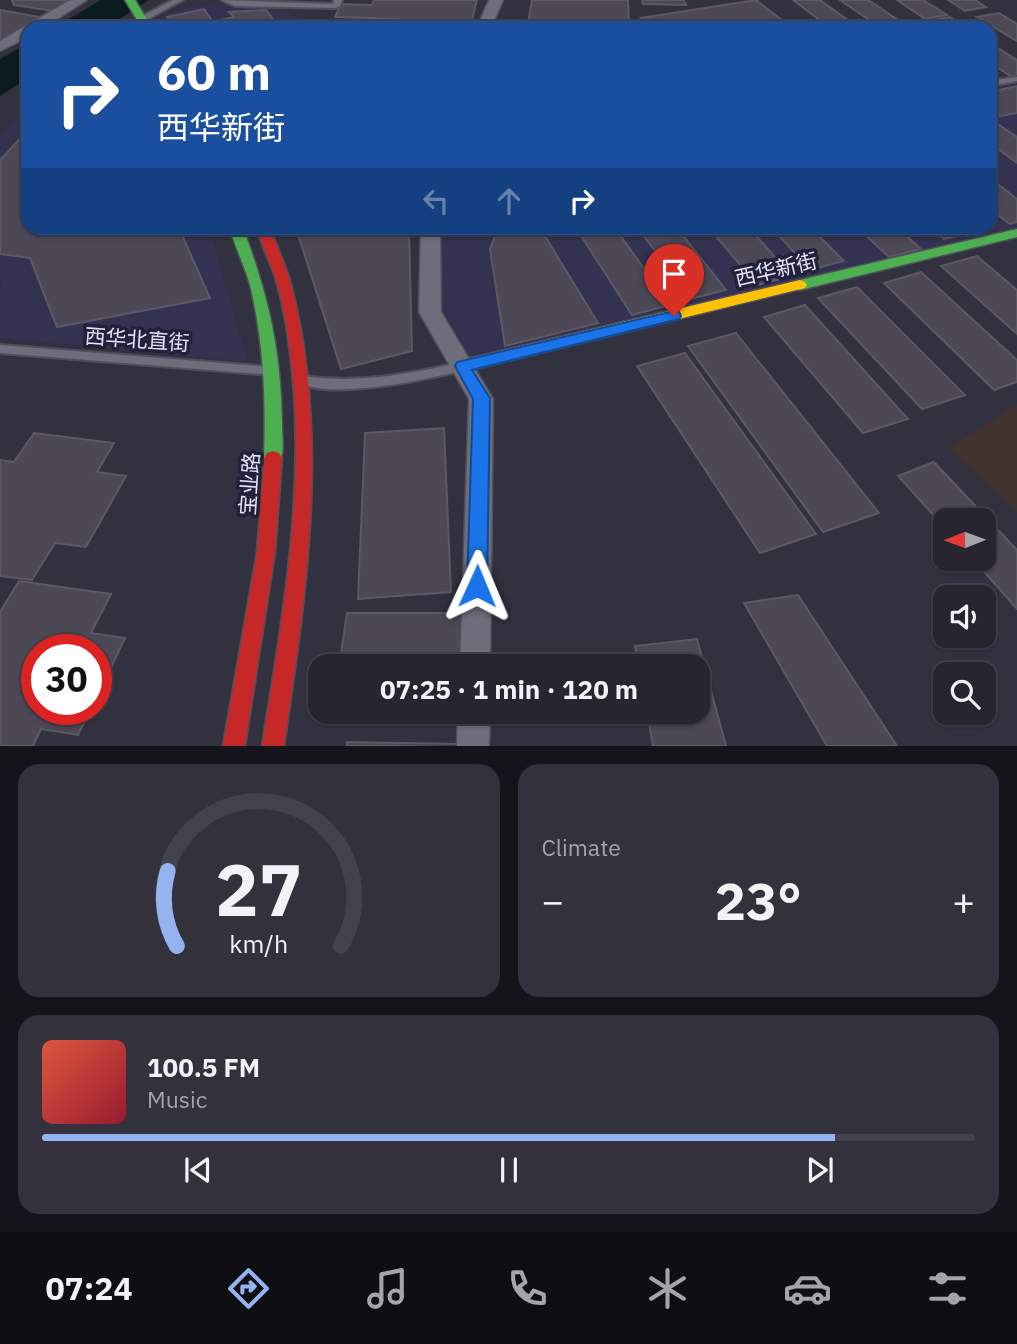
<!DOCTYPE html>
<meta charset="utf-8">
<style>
:root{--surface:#262530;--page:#32313c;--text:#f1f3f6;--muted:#a4a5ab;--line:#42424c;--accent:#95b2f1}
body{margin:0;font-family:"IBM Plex Sans","Noto Sans SC",sans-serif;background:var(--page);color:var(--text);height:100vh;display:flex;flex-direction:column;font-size:26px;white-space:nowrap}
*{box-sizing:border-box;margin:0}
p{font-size:23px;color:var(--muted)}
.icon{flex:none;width:38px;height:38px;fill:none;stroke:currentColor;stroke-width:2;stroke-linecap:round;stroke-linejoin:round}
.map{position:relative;height:746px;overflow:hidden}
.sheet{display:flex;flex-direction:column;gap:18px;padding:18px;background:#15141a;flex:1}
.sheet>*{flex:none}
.hud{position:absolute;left:21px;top:21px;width:976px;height:214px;border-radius:21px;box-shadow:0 2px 5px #0004,0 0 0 2px var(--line);background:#1a4fa0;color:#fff;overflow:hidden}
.needle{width:46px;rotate:269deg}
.tools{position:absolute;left:933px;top:508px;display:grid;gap:14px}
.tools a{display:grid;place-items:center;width:63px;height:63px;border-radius:14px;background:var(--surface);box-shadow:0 2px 5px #0004,0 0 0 2px var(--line);font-size:35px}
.speed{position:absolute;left:21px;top:634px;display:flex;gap:14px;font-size:35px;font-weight:700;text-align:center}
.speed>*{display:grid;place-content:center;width:91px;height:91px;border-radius:50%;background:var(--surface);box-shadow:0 2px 5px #0004,0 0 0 2px var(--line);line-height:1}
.speed .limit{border:10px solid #d22;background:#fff;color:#111}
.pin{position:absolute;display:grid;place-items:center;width:60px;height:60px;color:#fff;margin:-72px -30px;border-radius:50% 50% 50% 0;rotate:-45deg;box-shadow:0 0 7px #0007}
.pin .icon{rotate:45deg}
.me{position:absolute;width:77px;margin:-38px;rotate:1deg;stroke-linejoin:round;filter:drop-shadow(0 0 5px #0008)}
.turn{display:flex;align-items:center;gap:24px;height:147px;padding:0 21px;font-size:32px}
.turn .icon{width:91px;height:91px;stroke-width:2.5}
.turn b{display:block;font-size:49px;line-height:60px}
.lanes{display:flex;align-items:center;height:66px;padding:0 21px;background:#0003;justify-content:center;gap:35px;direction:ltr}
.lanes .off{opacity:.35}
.big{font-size:52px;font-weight:700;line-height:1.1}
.sheet .widget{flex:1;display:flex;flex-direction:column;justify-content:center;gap:10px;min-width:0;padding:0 24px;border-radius:21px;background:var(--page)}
.sheet .dial{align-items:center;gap:0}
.dial svg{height:182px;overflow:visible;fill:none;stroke:var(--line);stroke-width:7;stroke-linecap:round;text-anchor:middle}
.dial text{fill:var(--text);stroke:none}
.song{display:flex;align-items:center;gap:21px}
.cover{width:84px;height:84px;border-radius:10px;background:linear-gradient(135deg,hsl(10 70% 55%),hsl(350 70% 35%))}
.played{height:7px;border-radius:4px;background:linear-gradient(90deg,var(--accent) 85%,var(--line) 85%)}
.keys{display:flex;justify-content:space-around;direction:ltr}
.heat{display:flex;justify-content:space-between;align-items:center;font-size:38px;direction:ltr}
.sheet .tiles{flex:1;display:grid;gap:18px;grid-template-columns:1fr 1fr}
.widget:last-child{grid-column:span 2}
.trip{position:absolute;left:308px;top:654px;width:402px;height:70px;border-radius:21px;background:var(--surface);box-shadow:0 2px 5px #0004,0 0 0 2px var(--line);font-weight:700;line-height:70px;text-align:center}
.menu{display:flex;height:112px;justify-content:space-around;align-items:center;background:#0f0f13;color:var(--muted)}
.menu .icon{width:49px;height:49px}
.menu .active{color:var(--accent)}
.menu b{font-size:32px;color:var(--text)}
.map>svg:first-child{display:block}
.built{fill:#333250}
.education{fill:#42322d}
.water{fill:#0a1c1f}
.building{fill:#4c4855;stroke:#5c5865;stroke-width:2}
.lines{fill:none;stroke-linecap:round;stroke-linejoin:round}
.lane-casing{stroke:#4f4f5c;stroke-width:4}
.street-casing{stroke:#4f4f5c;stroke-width:3}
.fast-casing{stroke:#4f4f5c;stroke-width:3}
.slow-casing{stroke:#4f4f5c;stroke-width:3}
.jam-casing{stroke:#4f4f5c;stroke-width:3}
.lane{fill:#6e6d7b;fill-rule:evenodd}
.street{fill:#6e6d7b;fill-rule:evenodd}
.fast{fill:#4caf50;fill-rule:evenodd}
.slow{fill:#ffc107;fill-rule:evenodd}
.jam{fill:#c62828;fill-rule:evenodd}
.route{fill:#1a73e8;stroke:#114b97;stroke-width:2}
.labels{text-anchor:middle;stroke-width:7;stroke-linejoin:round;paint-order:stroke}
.street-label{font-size:21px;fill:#e1e2f3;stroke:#22213b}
</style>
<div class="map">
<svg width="1017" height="746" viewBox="0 0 1017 746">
<rect width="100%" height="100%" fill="#323140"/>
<path class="built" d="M206 5 275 8 323 26 369 28H143L175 10Z
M1017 77V230L472 360 442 307 440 228H990L991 82Z
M28 107V228H209L248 362 0 338V288L3 279 0 278V135Z"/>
<path class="education" d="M1017 405V512L949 448Z"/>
<path class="water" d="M101 0H149L106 28H53Z
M28 43V78L0 96V59Z"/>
<path class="building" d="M12 0H75L53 11 14 5Z
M374 0H477L470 28 396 26 398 19 335 17 341 4 372 5Z
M532 0H628L629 28H527Z
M642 0H684L686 5 643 4Z
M756 0 792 28H652L641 18Z
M793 0H820L859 28H830Z
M840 0H868L901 22 878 26Z
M897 0H923L947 15 925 19Z
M948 0H975L986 7 965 11Z
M204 9 213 22 234 17 229 12 266 10 280 28H173L167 17Z
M0 10 40 17 0 41Z
M999 13 1017 24V41L977 17Z
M950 17 967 28H937L927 21Z
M990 43 1017 60V76L1012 77 990 63Z
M1017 86V113L990 118V92Z
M995 122 1017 137V163L990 143V123Z
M28 130V228H179L210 298 57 327 30 258 0 254V160Z
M990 178 1017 199V222L1010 224 990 209Z
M296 228H409L412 351 341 369Z
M498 228H540L598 323 505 346 490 249Z
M576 228H615L670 305 632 315Z
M638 228H677L726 290 690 299Z
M709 228H749L792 276 757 285Z
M772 228H811L844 261 810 270Z
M858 228H898L921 249 889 257Z
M931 228H971L976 232 944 239Z
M977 256 1017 290V334L941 266Z
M921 272 1017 360V382L994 390 884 283Z
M857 287 965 395 922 409 818 298Z
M805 305 908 419 863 433 764 317Z
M736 333 879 513 823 532 688 346Z
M685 353 816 534 760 553 637 366Z
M444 428 451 592 358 599 365 433Z
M34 433 114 443 97 472 126 476 86 547 55 543 32 580 0 576V460L14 462Z
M934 462 1017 550V609L972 558H984V520H945V528L898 476Z
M19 581 111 594 91 633 125 638 96 699V649H37V709H91L78 735 41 729 33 746H0V612Z
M798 595 897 746H827L744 603Z
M347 613H462L460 667H339Z
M697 639 726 746H653L647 712H698V667H639L635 646Z
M333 712H458V723H331Z
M347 742 457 744 347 746Z"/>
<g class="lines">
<defs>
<path id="lane" d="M173 0H183L144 21 137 19Z
M221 0 333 4 334 0H342L340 6 336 8 235 6Z
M1017 77V81L990 86V81Z
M0 345 271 367 277 371 271 375 0 353Z
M463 362 469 366 467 369C437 378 319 403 297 380L303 376C358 384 409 374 463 362Z"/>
<path id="street" d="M70 0H87L43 28H28V37L0 51V41Z
M489 0H503L491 28H477Z
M421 228H440L441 312 493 399 490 667H460L469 399 419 312Z
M458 712H490L489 746H457Z"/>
<path id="fast" d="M125 0H135L152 28H142Z
M230 228H243C269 298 281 350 282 425 282 437 285 452 279 463L273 465 267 463 264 458C266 401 264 345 251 289 246 268 235 248 230 228Z
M1017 229V237L800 290 793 285 800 280Z"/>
<path id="slow" d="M800 280 805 282 807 285 805 288 463 372 455 366 463 360Z"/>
<path id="jam" d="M257 228H270C277 248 287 267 292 288 330 439 306 594 284 746H262C283 614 308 478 289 345 286 322 282 299 275 277 269 260 261 244 257 228Z
M273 451 279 453 282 458 275 552 245 746H223L257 552 264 458 267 453Z"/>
</defs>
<use href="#lane" class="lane-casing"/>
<use href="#street" class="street-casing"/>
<use href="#fast" class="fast-casing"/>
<use href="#slow" class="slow-casing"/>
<use href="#jam" class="jam-casing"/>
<use href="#lane" class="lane"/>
<use href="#street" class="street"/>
<use href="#fast" class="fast"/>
<use href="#slow" class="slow"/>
<use href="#jam" class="jam"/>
</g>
<path class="route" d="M674 311 679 312 681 316 679 319 472 370 490 398 487 586 484 592 477 595 470 592 467 586 473 399 455 366 457 362Z"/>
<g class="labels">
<g class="street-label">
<text transform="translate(776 270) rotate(-13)" y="7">西华新街</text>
<text transform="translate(137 340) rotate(4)" y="7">西华北直街</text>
<text transform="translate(250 484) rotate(-86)" y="7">宝业路</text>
</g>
</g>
</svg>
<div class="tools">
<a><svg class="needle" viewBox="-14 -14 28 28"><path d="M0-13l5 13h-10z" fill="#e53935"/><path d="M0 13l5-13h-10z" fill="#a4a5ab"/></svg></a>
<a><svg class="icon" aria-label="sound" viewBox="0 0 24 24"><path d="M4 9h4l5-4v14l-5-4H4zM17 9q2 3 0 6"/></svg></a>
<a><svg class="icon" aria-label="search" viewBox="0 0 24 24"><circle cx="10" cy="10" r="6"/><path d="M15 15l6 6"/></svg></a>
</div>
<div class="speed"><div class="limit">30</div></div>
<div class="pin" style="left:674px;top:316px;background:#d93025"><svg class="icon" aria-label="arrive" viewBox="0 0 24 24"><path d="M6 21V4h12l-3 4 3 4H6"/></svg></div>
<svg class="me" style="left:477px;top:586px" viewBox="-20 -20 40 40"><path d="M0-17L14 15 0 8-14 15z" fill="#1a73e8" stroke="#fff" stroke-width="4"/></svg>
<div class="trip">07:25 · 1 min · 120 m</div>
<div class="hud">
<div class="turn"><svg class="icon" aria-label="right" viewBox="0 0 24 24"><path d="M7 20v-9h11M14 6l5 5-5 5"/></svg><div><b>60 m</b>西华新街</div></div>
<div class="lanes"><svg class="icon off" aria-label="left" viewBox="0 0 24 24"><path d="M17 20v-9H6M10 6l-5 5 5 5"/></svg><svg class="icon off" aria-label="ahead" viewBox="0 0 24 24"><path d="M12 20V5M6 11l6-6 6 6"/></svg><svg class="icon" aria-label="right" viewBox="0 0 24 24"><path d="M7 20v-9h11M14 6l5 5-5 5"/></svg></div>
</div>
</div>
<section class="sheet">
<div class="tiles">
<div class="widget dial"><svg viewBox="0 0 100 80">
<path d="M14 69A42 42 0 1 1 86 69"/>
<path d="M14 69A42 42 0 0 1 10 36" stroke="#95b2f1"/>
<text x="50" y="56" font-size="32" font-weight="700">27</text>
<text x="50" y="72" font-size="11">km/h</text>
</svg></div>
<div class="widget"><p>Climate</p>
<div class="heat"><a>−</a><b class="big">23°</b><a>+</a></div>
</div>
<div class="widget">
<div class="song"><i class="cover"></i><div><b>100.5 FM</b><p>Music</p></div></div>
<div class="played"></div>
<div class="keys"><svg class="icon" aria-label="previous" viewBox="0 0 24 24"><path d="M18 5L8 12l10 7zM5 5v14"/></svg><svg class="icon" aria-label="pause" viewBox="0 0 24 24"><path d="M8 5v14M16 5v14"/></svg><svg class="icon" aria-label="next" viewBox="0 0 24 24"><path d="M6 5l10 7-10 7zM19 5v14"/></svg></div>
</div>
</div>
</section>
<nav class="menu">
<b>07:24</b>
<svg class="icon active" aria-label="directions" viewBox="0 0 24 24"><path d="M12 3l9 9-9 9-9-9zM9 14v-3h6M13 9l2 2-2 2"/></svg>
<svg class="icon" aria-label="music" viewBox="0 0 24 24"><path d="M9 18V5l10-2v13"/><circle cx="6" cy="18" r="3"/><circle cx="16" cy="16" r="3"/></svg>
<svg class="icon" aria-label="phone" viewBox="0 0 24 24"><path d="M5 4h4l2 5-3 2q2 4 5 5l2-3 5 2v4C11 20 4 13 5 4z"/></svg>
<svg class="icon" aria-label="climate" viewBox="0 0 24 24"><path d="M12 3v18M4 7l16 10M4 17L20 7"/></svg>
<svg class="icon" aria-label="car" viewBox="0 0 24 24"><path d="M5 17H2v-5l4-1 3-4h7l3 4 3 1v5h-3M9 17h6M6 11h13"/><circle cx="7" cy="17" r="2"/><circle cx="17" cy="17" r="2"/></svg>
<svg class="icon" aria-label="filters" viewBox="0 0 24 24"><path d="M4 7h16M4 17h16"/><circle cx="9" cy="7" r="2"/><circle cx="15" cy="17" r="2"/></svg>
</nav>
